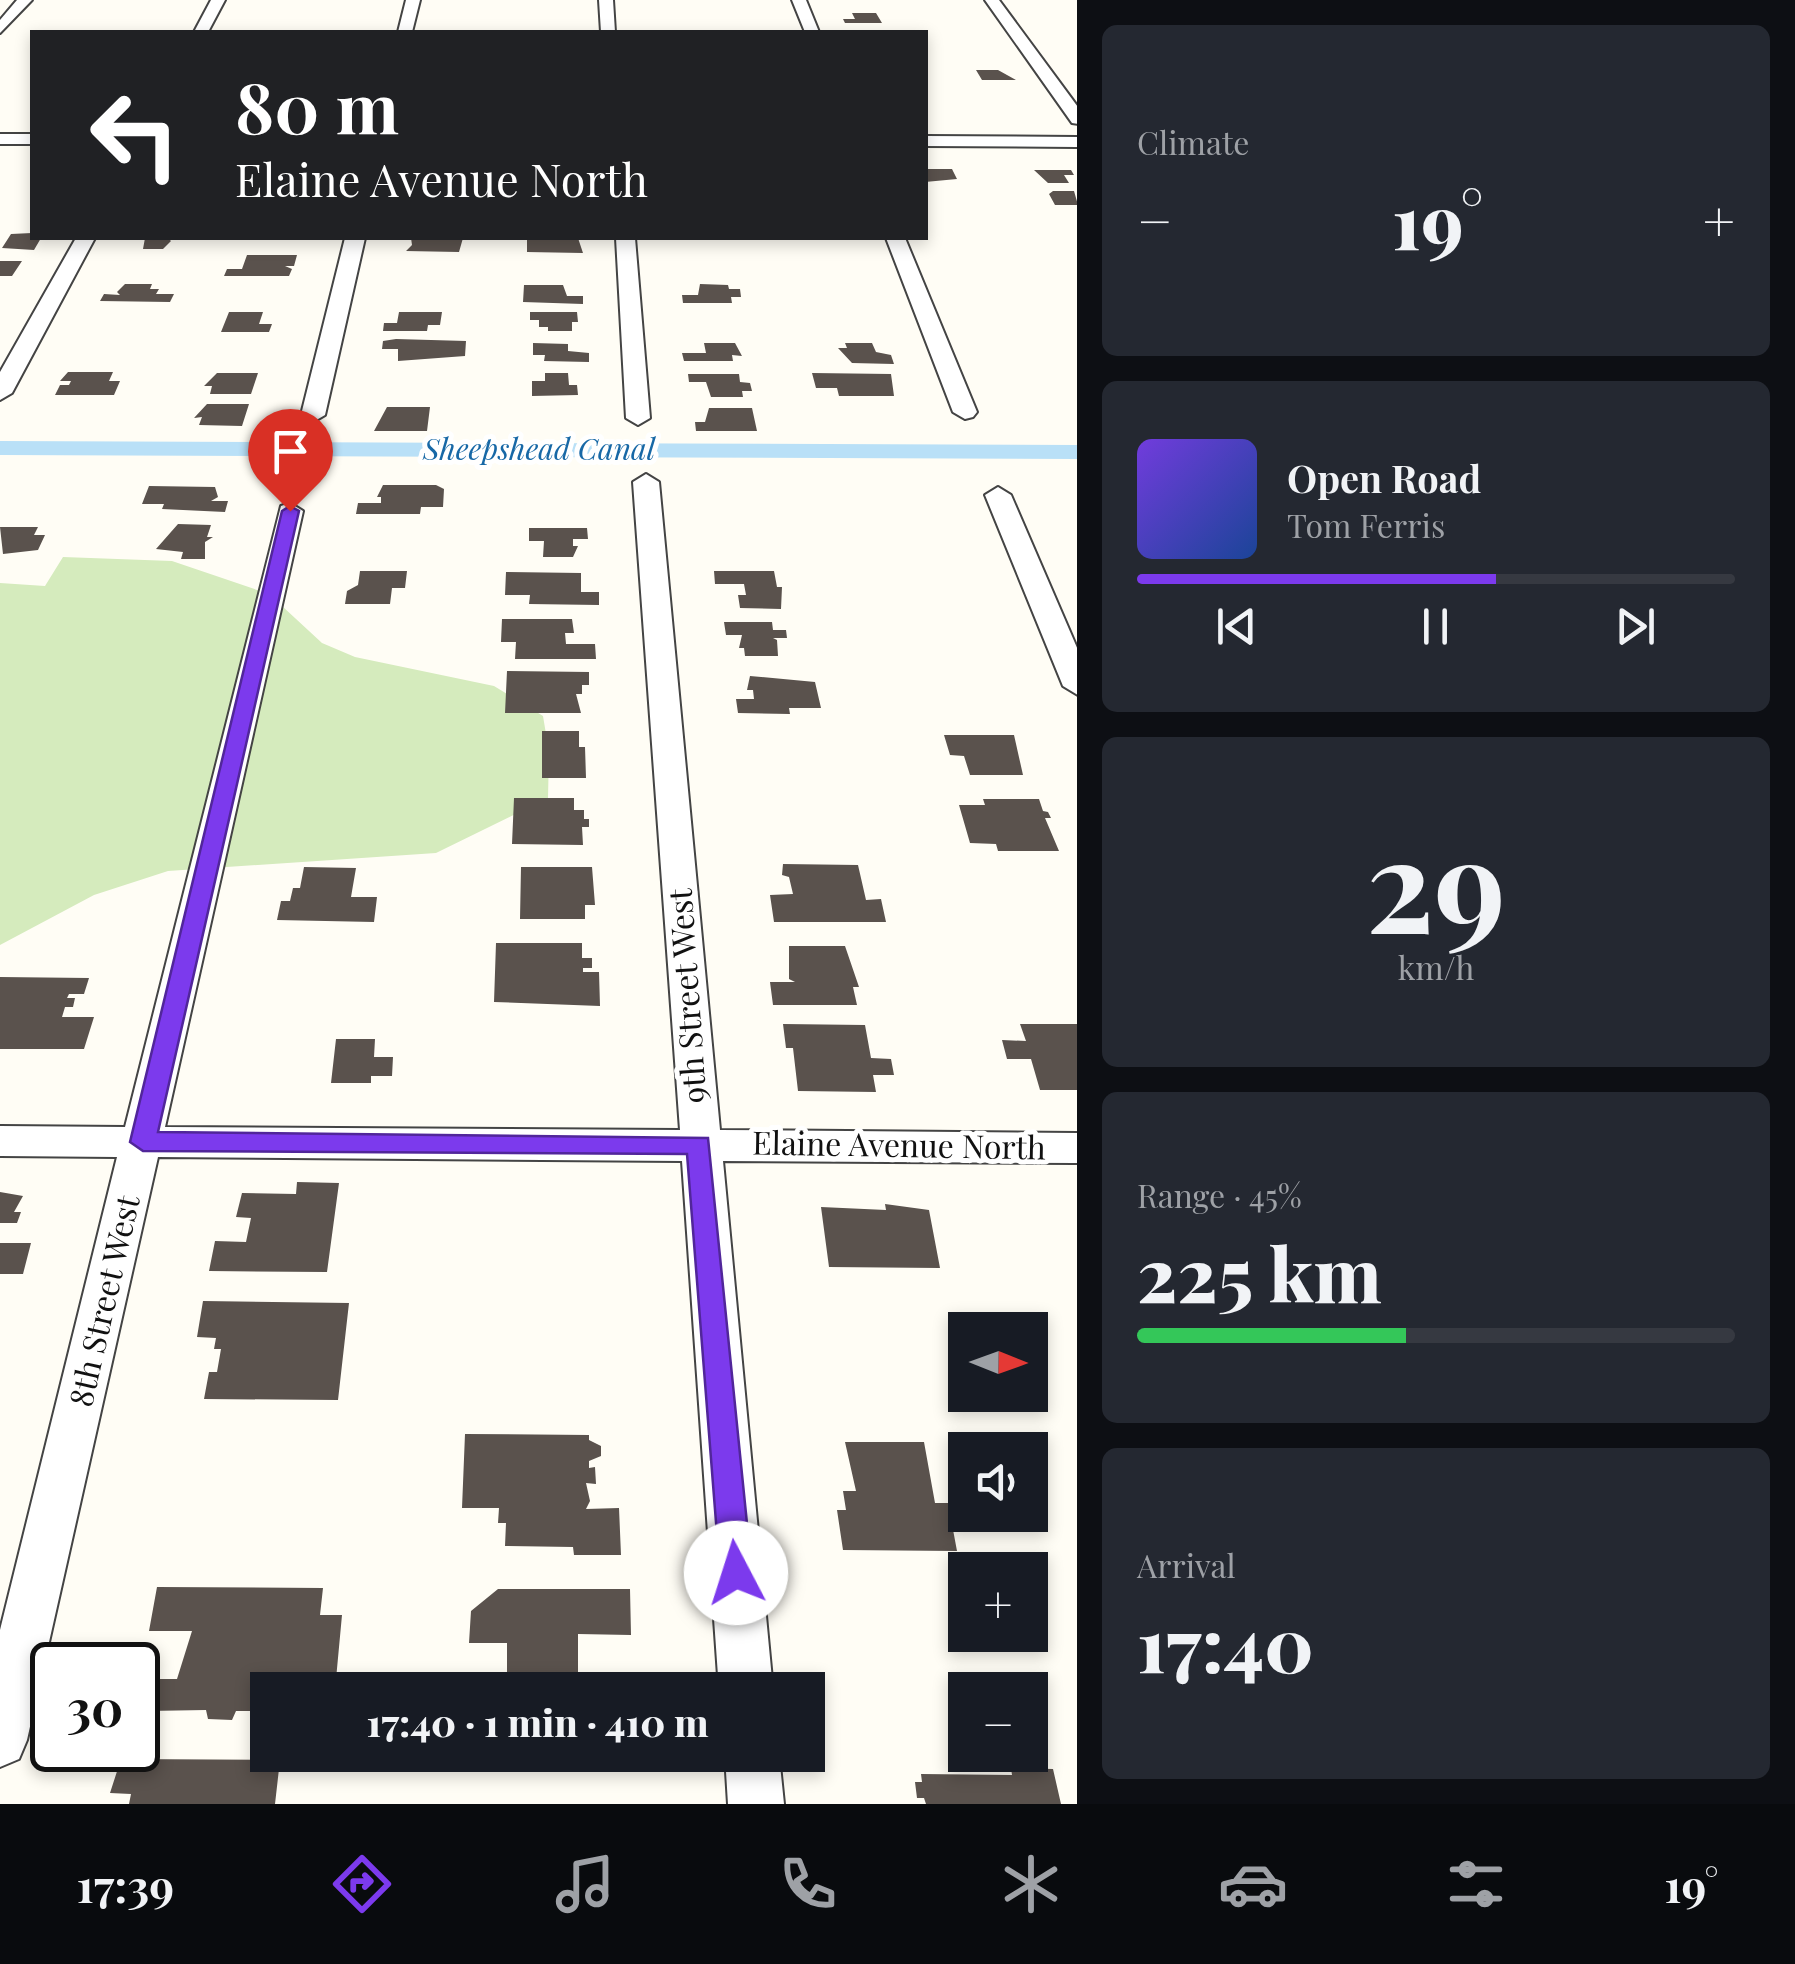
<!DOCTYPE html>
<meta charset="utf-8">
<style>
:root{--surface:#171b24;--page:#242831;--text:#f1f3f6;--muted:#9ea1a6;--line:#363941;--accent:#7c3aed}
body{margin:0;font-family:"Playfair Display",serif;background:var(--page);color:var(--text);height:100vh;display:flex;flex-direction:column;font-size:38px;white-space:nowrap}
*{box-sizing:border-box;margin:0}
p{font-size:32px;color:var(--muted)}
.icon{flex:none;width:55px;height:55px;fill:none;stroke:currentColor;stroke-width:2;stroke-linecap:round;stroke-linejoin:round}
.map{position:relative;flex:1;overflow:hidden}
.sheet{display:flex;flex-direction:column;gap:25px;padding:25px;background:#0d0f14;width:718px}
.sheet>*{flex:none}
.top-card{position:absolute;left:30px;top:30px;width:898px;height:210px;border-radius:0px;box-shadow:0 5px 15px #0003;background:#202124;color:#fff;overflow:hidden}
.needle{width:65px;rotate:91deg}
.tools{position:absolute;left:948px;top:1312px;display:grid;gap:20px}
.tools a{display:grid;place-items:center;width:100px;height:100px;border-radius:0px;background:var(--surface);box-shadow:0 5px 15px #0003;font-size:50px}
.speed{position:absolute;left:30px;top:1642px;display:flex;gap:20px;font-size:50px;font-weight:700;text-align:center}
.speed>*{display:grid;place-content:center;width:130px;height:130px;border-radius:50%;background:var(--surface);box-shadow:0 5px 15px #0003;line-height:1}
.speed .limit{border:5px solid #111;border-radius:15px;background:#fff;color:#111}
.pin{position:absolute;display:grid;place-items:center;width:85px;height:85px;color:#fff;margin:-102px -42px;border-radius:50% 50% 50% 0;rotate:-45deg;box-shadow:0 0 10px #0007}
.pin .icon{rotate:45deg}
.me{position:absolute;width:110px;margin:-55px;rotate:355deg;stroke-linejoin:round;filter:drop-shadow(0 0 8px #0008)}
.turn{display:flex;align-items:center;gap:35px;height:210px;padding:0 40px;font-size:45px}
.turn .icon{width:130px;height:130px;stroke-width:2.5}
.turn b{display:block;font-size:70px;line-height:85px}
.big{font-size:75px;font-weight:800;line-height:1.1}
.sheet .card{flex:1;display:flex;flex-direction:column;justify-content:center;gap:15px;min-width:0;padding:0 35px;border-radius:15px;background:var(--page)}
.sheet .dial{align-items:center;gap:0}
.dial b{font-size:130px;line-height:1}
.song{display:flex;align-items:center;gap:30px}
.cover{width:120px;height:120px;border-radius:15px;background:linear-gradient(135deg,hsl(260 70% 55%),hsl(220 70% 35%))}
.played{height:10px;border-radius:5px;background:linear-gradient(90deg,var(--accent) 60%,var(--line) 60%)}
.keys{display:flex;justify-content:space-around;direction:ltr}
.heat{display:flex;justify-content:space-between;align-items:center;font-size:55px;direction:ltr}
.charge{height:15px;border-radius:8px;background:linear-gradient(90deg,#34c759 45%,var(--line) 0)}
.trip{position:absolute;left:250px;top:1672px;width:575px;height:100px;border-radius:0px;background:var(--surface);box-shadow:0 5px 15px #0003;font-weight:800;line-height:100px;text-align:center}
.menu{display:flex;height:160px;justify-content:space-around;align-items:center;background:#090b0e;color:var(--muted)}
.menu .icon{width:70px;height:70px}
.menu .current{color:var(--accent)}
.menu b{font-size:45px;color:var(--text)}
main{display:flex;flex:1;min-height:0}
.map>svg:first-child{display:block}
.green{fill:#d5ebbd}
.lines{fill:none;stroke-linecap:round;stroke-linejoin:round}
.canal{fill:#b9e0f7;fill-rule:evenodd}
.building{fill:#5a524d}
.minor-casing{stroke:#444;stroke-width:4}
.minor{fill:#fff;fill-rule:evenodd}
.route{fill:#7c3aed;stroke:#51269a;stroke-width:2.5}
.labels{text-anchor:middle;stroke-width:10;stroke-linejoin:round;paint-order:stroke}
.far-water-label{font-size:30px;font-style:italic;fill:#1768a6;stroke:#fff}
.street-label{font-size:32px;fill:#111;stroke:#fff}
</style>
<main>
<div class="map">
<svg width="1078" height="1804" viewBox="0 0 1078 1804">
<rect width="100%" height="100%" fill="#fffdf5"/>
<path class="green" d="M63 557 172 561 269 594 322 643 355 657 494 686 543 716 549 752 548 798 436 853 168 871 94 895 0 945V583L45 586Z"/>
<g class="lines">
<path class="canal" d="M0 441 1078 445V459L0 455Z"/>
</g>
<path class="building" d="M852 13H876L882 23H845L843 19H855Z
M976 70H998L1016 80H982Z
M925 169H952L957 179 925 182Z
M1034 170H1071L1074 175H1064L1069 183H1048Z
M1053 191H1074L1078 205H1055L1049 194Z
M32 233V238H41L34 250 2 248 11 234Z
M145 238H168L171 241 163 249H143Z
M411 238H463L459 252 406 251 412 245Z
M527 238H578L583 253 527 252Z
M247 255H297L294 266H285L292 269 289 276H224L227 269H242Z
M0 261H22L12 276H0Z
M125 284H152L150 289H159L156 294H174L170 302 100 301 104 294 120 295 117 292Z
M700 284 728 285 729 289H740L741 297H731L732 303H683L682 295H698Z
M524 285H563L567 296H583V304L523 302Z
M229 312H263L259 324H272L269 332H221Z
M399 312H442L440 325H428L427 331H383L384 323H397Z
M530 312H577L578 322H572V331H548V327H539V320H530Z
M396 339 466 341 465 356 398 361V349H382L383 341Z
M533 343 568 344V351L589 353V362L544 361 545 355H533Z
M704 343H735L742 356 732 355 733 361H684L682 353H706Z
M845 343H872L876 352 891 355 894 364 852 363 838 348H847Z
M68 372H113L109 381H120L114 395H55L60 385H69L71 381H60Z
M217 373H258L251 394H210L212 386H204Z
M545 373H568L569 385H577L578 395 532 396V381H545Z
M812 373 891 374 894 396H839L837 388H816Z
M688 374H739L740 382 750 383 752 391H742L743 397H711L706 382H689Z
M207 404H249L242 426 199 425 202 417 194 418Z
M387 407H430L427 431H374Z
M709 408H752L757 431H696L695 422H705Z
M383 485H436L444 489 443 507H421L420 514H356L358 503H381V497H377Z
M149 486 215 487 218 497 211 501H228L225 512 162 509 164 504H142Z
M178 524 211 525 207 537H213L205 542V559H181L183 552 156 549Z
M0 527H38L34 535H45L38 550 3 554Z
M529 528H587L588 539H573V546H578L573 557H543L544 541H529Z
M360 571H407L405 588H392L390 604H345L347 591 358 585Z
M714 571H774L777 587H782L781 609 740 608 738 595H746L744 584H715Z
M506 572 581 573V592H599V605L529 604 530 595H505Z
M502 619H572L574 633H565L566 644H595L596 659H515L516 642H501Z
M724 622H772L773 630H786L787 638H773L777 640 778 656H745L744 648H739L742 635H726Z
M507 671 589 672V685H582V694H576L581 713H505Z
M750 676 815 682 821 708H789L790 714 738 713 736 699H754L753 690H747Z
M542 731H579V747H585L586 778H542Z
M944 735H1014L1023 775H970L964 756 950 755Z
M514 798H574V810H584V819H589V827H582L583 845 512 844Z
M983 799H1039L1043 811 1048 812 1051 818H1045L1059 851H998L996 844 970 843 959 805H985Z
M783 864 858 865 866 900 881 899 886 922H774L770 895 793 894 789 877 782 875Z
M304 867 356 868 351 897H377L374 922 277 920 281 901H290L293 888H300Z
M521 867H592L595 905H585V919H520Z
M496 943H582V958H592V968H583V972H599L600 1006 494 1002Z
M789 946H845L859 987H853L857 1005H773L770 982H795L789 979Z
M0 977 89 978 84 994H69L67 998H75L73 1007H65L62 1017H94L84 1049H0Z
M783 1024 865 1025 871 1058 891 1059 894 1075H873L876 1092 798 1091 793 1048H786Z
M1020 1024H1078V1090H1040L1031 1059H1007L1002 1040 1026 1041Z
M336 1039H375L374 1057H393L392 1076H371V1083H331Z
M297 1182 339 1183 327 1272 209 1271 215 1241 246 1242 251 1218 236 1217 242 1193 296 1194Z
M0 1192 23 1196 14 1212H21L17 1223H0Z
M885 1204 929 1210 940 1268 829 1267 821 1207 886 1210Z
M0 1243H31L23 1274H0Z
M203 1301 349 1303 338 1400 204 1399 209 1372H217L221 1349H214L216 1338 197 1337Z
M465 1434 589 1435V1440L601 1446V1456L589 1461V1468L595 1467 596 1484 586 1483 590 1501 586 1509 619 1508 621 1555H574L573 1547 505 1546 506 1523H498L499 1508H462Z
M845 1442H924L935 1503H948L957 1551 843 1550 837 1510H846L843 1491H856Z
M157 1587 323 1588 320 1615H342L335 1690H268V1711H236L232 1720 208 1719 206 1710 147 1711 152 1679H177L192 1631H149Z
M498 1589H630L631 1635 578 1634V1674H595V1690L507 1689V1643H469L471 1611Z
M121 1759 280 1760 275 1804H129L131 1794 110 1793Z
M1011 1768 1053 1769 1061 1804H926L924 1798H917L915 1782H922L921 1774 1012 1775Z"/>
<g class="lines">
<defs>
<path id="minor" d="M17 0H32L0 33V20Z
M211 0H225L208 32H194Z
M406 0H420L412 32H398Z
M599 0H613L615 32H601Z
M792 0H806L819 32H805Z
M985 0H999L1078 107V124L1072 123Z
M0 134H32V144H0Z
M925 136 1078 137V147L925 146Z
M76 238H95L12 393 0 400V372Z
M345 238H365L325 415 313 422 301 415Z
M616 238H635L650 418 638 425 626 418Z
M886 238H905L977 412 973 417 965 419 953 412Z
M646 474 659 482 720 1130 1078 1133V1163L723 1161 773 1690H719L682 1161 158 1157 27 1740 19 1759 0 1767V1630L117 1157 0 1156V1126L125 1127 281 506 290 503 303 511 165 1127 680 1130 633 482Z
M998 487 1011 495 1078 650V695L1063 686 985 495Z
M725 1755H779L784 1804H728Z"/>
</defs>
<use href="#minor" class="minor-casing"/>
<use href="#minor" class="minor"/>
</g>
<path class="route" d="M290 506 299 511 158 1132 708 1138 752 1573 748 1584 736 1588 724 1584 720 1573 687 1154 143 1151 130 1142 282 511Z"/>
<g class="labels">
<g class="far-water-label">
<text x="539" y="460">Sheepshead Canal</text>
</g>
<g class="street-label">
<text transform="translate(688 996) rotate(-94)" y="11">9th Street West</text>
<text transform="translate(899 1146) rotate(1)" y="11">Elaine Avenue North</text>
<text transform="translate(105 1301) rotate(-77)" y="11">8th Street West</text>
</g>
</g>
</svg>
<div class="tools">
<a><svg class="needle" viewBox="-14 -14 28 28"><path d="M0-13l5 13h-10z" fill="#e53935"/><path d="M0 13l5-13h-10z" fill="#9ea1a6"/></svg></a>
<a><svg class="icon" aria-label="sound" viewBox="0 0 24 24"><path d="M4 9h4l5-4v14l-5-4H4zM17 9q2 3 0 6"/></svg></a>
<a>+</a>
<a>−</a>
</div>
<div class="speed"><div class="limit">30</div></div>
<div class="pin" style="left:290px;top:511px;background:#d93025"><svg class="icon" aria-label="arrive" viewBox="0 0 24 24"><path d="M6 21V4h12l-3 4 3 4H6"/></svg></div>
<svg class="me" style="left:736px;top:1573px" viewBox="-20 -20 40 40"><circle r="19" fill="#fff"/><path d="M0-13L10 11 0 6-10 11z" fill="#7c3aed"/></svg>
<div class="trip">17:40 · 1 min · 410 m</div>
<div class="top-card">
<div class="turn"><svg class="icon" aria-label="left" viewBox="0 0 24 24"><path d="M17 20v-9H6M10 6l-5 5 5 5"/></svg><div><b>80 m</b>Elaine Avenue North</div></div>
</div>
</div>
<section class="sheet">
<div class="card"><p>Climate</p>
<div class="heat"><a>−</a><b class="big">19°</b><a>+</a></div>
</div>
<div class="card">
<div class="song"><i class="cover"></i><div><b>Open Road</b><p>Tom Ferris</p></div></div>
<div class="played"></div>
<div class="keys"><svg class="icon" aria-label="previous" viewBox="0 0 24 24"><path d="M18 5L8 12l10 7zM5 5v14"/></svg><svg class="icon" aria-label="pause" viewBox="0 0 24 24"><path d="M8 5v14M16 5v14"/></svg><svg class="icon" aria-label="next" viewBox="0 0 24 24"><path d="M6 5l10 7-10 7zM19 5v14"/></svg></div>
</div>
<div class="card dial"><b>29</b><p>km/h</p></div>
<div class="card"><p>Range · 45%</p><b class="big">225 km</b><div class="charge"></div></div>
<div class="card"><p>Arrival</p><b class="big">17:40</b></div>
</section>
</main>
<nav class="menu">
<b>17:39</b>
<svg class="icon current" aria-label="directions" viewBox="0 0 24 24"><path d="M12 3l9 9-9 9-9-9zM9 14v-3h6M13 9l2 2-2 2"/></svg>
<svg class="icon" aria-label="music" viewBox="0 0 24 24"><path d="M9 18V5l10-2v13"/><circle cx="6" cy="18" r="3"/><circle cx="16" cy="16" r="3"/></svg>
<svg class="icon" aria-label="phone" viewBox="0 0 24 24"><path d="M5 4h4l2 5-3 2q2 4 5 5l2-3 5 2v4C11 20 4 13 5 4z"/></svg>
<svg class="icon" aria-label="climate" viewBox="0 0 24 24"><path d="M12 3v18M4 7l16 10M4 17L20 7"/></svg>
<svg class="icon" aria-label="car" viewBox="0 0 24 24"><path d="M5 17H2v-5l4-1 3-4h7l3 4 3 1v5h-3M9 17h6M6 11h13"/><circle cx="7" cy="17" r="2"/><circle cx="17" cy="17" r="2"/></svg>
<svg class="icon" aria-label="filters" viewBox="0 0 24 24"><path d="M4 7h16M4 17h16"/><circle cx="9" cy="7" r="2"/><circle cx="15" cy="17" r="2"/></svg>
<b>19°</b>
</nav>
